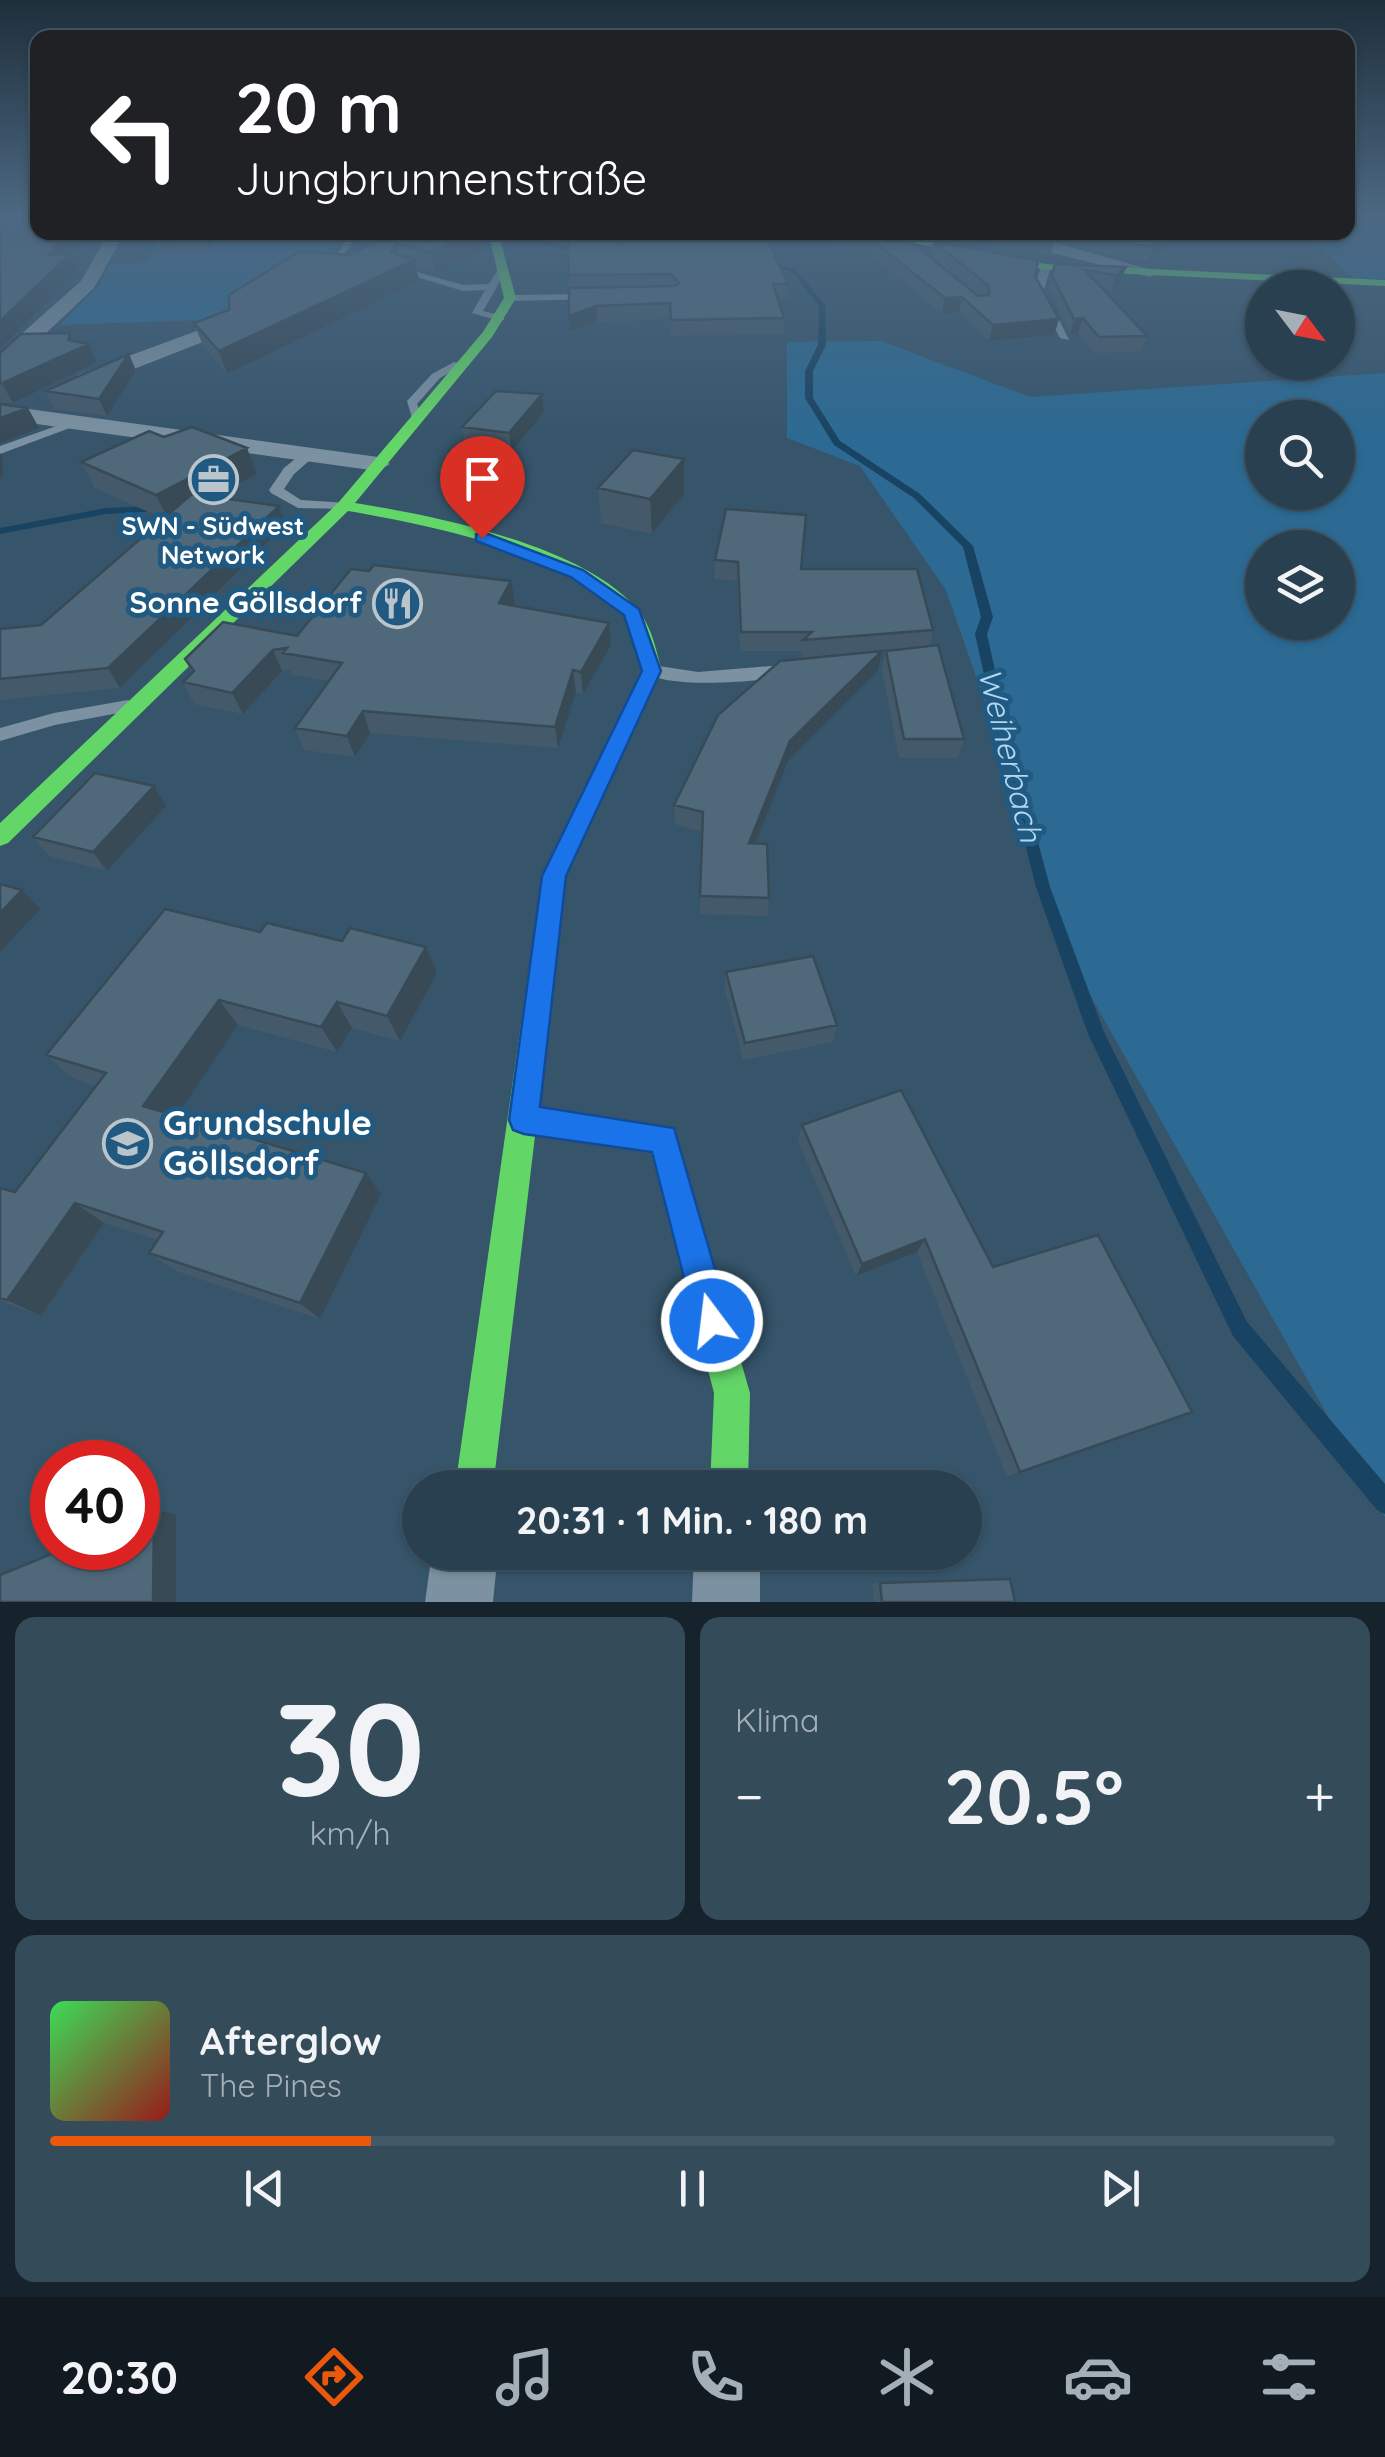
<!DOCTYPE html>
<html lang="de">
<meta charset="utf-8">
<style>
:root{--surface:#284050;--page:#344b5a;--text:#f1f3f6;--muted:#a5afb7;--line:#445967;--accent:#ea580c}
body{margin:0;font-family:Quicksand,sans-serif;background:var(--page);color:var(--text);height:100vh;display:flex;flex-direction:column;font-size:38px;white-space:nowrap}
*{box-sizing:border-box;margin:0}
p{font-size:32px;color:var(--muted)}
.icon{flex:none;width:55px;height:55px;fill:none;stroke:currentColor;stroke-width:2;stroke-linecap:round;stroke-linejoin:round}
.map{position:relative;height:1602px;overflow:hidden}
.sheet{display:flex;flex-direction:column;gap:15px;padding:15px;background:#16232c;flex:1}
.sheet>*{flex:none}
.banner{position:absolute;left:30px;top:30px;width:1325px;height:210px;border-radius:20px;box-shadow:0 2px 8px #0004,0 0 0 2px var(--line);background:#202124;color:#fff;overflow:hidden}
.needle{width:65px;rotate:122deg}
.buttons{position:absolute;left:1245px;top:270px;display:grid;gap:20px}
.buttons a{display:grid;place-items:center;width:110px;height:110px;border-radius:50%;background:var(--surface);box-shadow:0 2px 8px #0004,0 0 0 2px var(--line);font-size:50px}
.speed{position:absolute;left:30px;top:1440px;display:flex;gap:20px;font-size:50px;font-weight:700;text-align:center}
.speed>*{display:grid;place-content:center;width:130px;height:130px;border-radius:50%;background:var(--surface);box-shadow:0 2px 8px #0004,0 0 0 2px var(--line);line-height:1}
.speed .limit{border:15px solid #d22;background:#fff;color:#111}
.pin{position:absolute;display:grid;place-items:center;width:85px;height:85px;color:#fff;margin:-102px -42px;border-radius:50% 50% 50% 0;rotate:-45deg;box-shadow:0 0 10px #0007}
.pin .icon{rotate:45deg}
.me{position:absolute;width:110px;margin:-55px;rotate:345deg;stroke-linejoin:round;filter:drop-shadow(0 0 8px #0008)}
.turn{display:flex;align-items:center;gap:35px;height:210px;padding:0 40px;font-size:45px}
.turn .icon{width:130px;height:130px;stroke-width:2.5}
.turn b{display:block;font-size:70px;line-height:85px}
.big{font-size:75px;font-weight:800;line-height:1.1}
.sheet .widget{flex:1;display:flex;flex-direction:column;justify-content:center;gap:15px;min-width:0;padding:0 35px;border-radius:20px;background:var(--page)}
.sheet .dial{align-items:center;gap:0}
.dial b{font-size:130px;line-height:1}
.song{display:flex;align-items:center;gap:30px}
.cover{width:120px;height:120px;border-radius:15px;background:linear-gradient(135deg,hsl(130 70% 55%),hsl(0 70% 35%))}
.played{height:10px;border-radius:5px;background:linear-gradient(90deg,var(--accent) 25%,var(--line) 25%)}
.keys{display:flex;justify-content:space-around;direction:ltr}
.heat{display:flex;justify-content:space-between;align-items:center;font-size:55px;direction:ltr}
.sheet .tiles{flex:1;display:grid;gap:15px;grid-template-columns:1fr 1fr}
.widget:last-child{grid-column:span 2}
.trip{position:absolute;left:402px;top:1470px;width:580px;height:100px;border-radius:50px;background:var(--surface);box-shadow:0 2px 8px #0004,0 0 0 2px var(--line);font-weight:800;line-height:100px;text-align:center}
.dock{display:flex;height:160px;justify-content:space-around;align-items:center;background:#101a20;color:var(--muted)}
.dock .icon{width:70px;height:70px}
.dock .on{color:var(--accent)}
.dock b{font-size:45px;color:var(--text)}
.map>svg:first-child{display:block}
.green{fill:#2c6a93;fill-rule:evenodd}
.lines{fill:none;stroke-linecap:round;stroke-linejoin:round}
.stream{fill:#194362;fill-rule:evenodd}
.lane{fill:#7c91a1;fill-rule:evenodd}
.street{fill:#7c91a1;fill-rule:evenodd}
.fast{fill:#63d668;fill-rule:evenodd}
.wall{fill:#445a6a}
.shaded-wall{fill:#374a56}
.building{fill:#4f697b;stroke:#374a56;stroke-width:2.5}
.route{fill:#1a73e8;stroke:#114b97;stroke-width:2.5}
.labels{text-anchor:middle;stroke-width:10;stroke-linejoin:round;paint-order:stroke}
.far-poi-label{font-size:25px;font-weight:bold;fill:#fff;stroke:#205981}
.poi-label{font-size:30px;font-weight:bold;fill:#fff;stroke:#205981;text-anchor:end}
.water-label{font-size:32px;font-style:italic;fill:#b2d7f0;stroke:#205981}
.near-poi-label{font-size:35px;font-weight:bold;fill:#fff;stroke:#205981;text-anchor:start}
</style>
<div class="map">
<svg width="1385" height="1602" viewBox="0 0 1385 1602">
<rect width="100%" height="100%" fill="#36556b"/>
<path class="green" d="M1348 215H1385V279L1353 278 1306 233 1348 232Z
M161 233H342L320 264 231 319 60 325 101 283 109 265 147 262Z
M881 341 1030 397 1385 373V1517L1080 977 946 590 860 466 787 438V342ZM1262 418H1338V492H1262ZM1262 548H1338V622H1262Z"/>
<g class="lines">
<path class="stream" d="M530 232H536L539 240 586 252 583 254 534 242Z
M762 260 796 270 825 305 826 345 813 371V398L840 441 920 494 973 546 993 617 987 634 1008 729 1050 887 1104 1032 1247 1322 1385 1484V1514L1377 1510 1233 1336 1088 1034 1036 887 996 729 975 634 981 617 963 547 914 498 834 445 805 398V371L818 345 819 305 792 272 762 262Z
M157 506 162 509 160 511 106 514 0 534V528L106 508Z"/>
<path class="lane" d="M351 232H360L338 263H332Z
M1046 264 1051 267 1044 289 1069 340 1060 338 1034 289 1041 267Z
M499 267 507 269 483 311 504 316V320L500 321 472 313 485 290 463 291 398 271 403 268 463 285 489 284Z
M593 294 597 299 510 301 505 298 510 295Z
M454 362 464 364 440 378 417 404 423 418 413 421 407 401 432 374Z
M76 419 86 422 0 454V446Z
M305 451 317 454 294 474 284 489 301 500 349 503V509L298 508 271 493 269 490 284 468Z
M794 664 800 666 803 670 800 674C769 681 666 691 643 671L652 665 698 672Z
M128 700 137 706 134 710 55 725 0 741V728L54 713Z"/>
<path class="street" d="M109 232H125L94 288 8 369 0 370V353L81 281Z
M1026 232H1043L1052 242 1159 272 1150 277 1040 250Z
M229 319 236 321V329L93 385H77L74 380 77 375Z
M0 405 378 457 390 464 378 471 0 419Z
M432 1552H498L493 1602H425Z
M694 1552H760V1602H692Z"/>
<path class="fast" d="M488 232H498L516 298 492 337 355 503C436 516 589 546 640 613 653 630 656 651 662 671L566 876 538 1108 674 1128 750 1393 748 1488H710L714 1393 651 1152 535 1136 493 1488H455L542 876 642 671C638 654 636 634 626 619 580 554 423 524 348 511L8 843 0 846V823L338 503 483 332 504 298Z
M858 232H881L1046 264 1385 280V286L1046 270Z"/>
</g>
<path class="wall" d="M222 232 210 252 166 255 162 244Z
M584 232H631L613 241 788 284 787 299H778L784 318 783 334 671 336V319L597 322 570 331 569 275Z
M780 232H886L979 296 931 256 933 241 1035 276 1059 319 1054 335 989 341 959 312 942 314 868 252Z
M925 232H1037L1041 238 1054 242 1051 256Z
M1048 232H1185L1148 261 1130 260 1054 239Z
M389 236 482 251 435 273 416 268 419 281 227 374 203 346 194 323 229 310Z
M1055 264 1126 267 1121 282 1112 289 1101 287 1147 336 1141 352 1094 353 1078 333 1070 334 1048 289Z
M73 341 89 344 97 362 13 403 0 402V353Z
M129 354 136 371 107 416 54 409 45 391Z
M544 412 512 451 465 445 462 427Z
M684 459V494L652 534 601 523 598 488Z
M81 462 257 474 215 497 279 506 286 524 120 688 0 700V629L41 625 164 519 95 488Z
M715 560 801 569 933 630 930 646 964 739 958 758H899L882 670 885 653H881L878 671 788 761 755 843 769 898 767 916 700 914 702 832 675 824 674 805 801 659 802 651H740L737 581 714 579Z
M515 602 513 605 609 623 611 645 583 694 576 692 558 748 370 733 355 757 304 750 295 728 329 681 292 675 290 670 282 671 243 714 194 704 183 682 192 673 185 659 297 636Z
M154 786 166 806 107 871 49 856 33 837Z
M260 932 342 941 426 947 437 973 400 1041 352 1028 337 1052 238 1025 176 1116 366 1173 381 1194 320 1319 176 1271 149 1253 157 1240 104 1223 41 1316 0 1301V1188L15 1192 96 1086 74 1079 46 1055Z
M726 972 837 1025 833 1042 743 1060 725 990Z
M802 1125 993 1267 1173 1420 1007 1477 917 1252 856 1276 798 1141Z
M880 1583 1015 1602H874L872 1584Z"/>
<path class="shaded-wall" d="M69 232H91L71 256 77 271 0 349V321L48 255Z
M211 232H222L210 252 206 241Z
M474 232H479L482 251 435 273 431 252Z
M601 232H631L602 247 600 237Z
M1172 232H1185L1148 261 1153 246Z
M397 244 401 265 414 260 419 281 227 374 219 351 390 252Z
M1126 267 1121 282 1112 289 1116 275Z
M962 297 959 312 942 314 945 298Z
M596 306 597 322 570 331 569 316Z
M1083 318 1078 333 1070 334 1074 319Z
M1059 319 1054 335 989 341 993 325Z
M70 333 77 349 89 344 97 362 13 403 2 384 68 340Z
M129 354 136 371 107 416 99 399Z
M542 394 544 412 512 451 509 433Z
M28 408 39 428 0 443V418Z
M247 448 257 474 169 521 156 495Z
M0 453 3 457V477H0Z
M684 459V494L652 534 650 499Z
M279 506 286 524 120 688 108 668Z
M511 581 515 602 503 624 499 603Z
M609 623 611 645 583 694 581 672Z
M273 650 282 671 243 714 232 693Z
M882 651 878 671 788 761 748 862 749 843 790 741Z
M573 670 576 692 558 748 555 727Z
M363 711 370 733 355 757 347 736Z
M154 786 166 806 107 871 93 852Z
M22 890 40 909 0 952V913Z
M426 947 437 973 400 1041 387 1016Z
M219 1000 238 1025 168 1129 143 1106Z
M337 1002 352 1028 337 1052 321 1027Z
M366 1173 381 1194 320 1319 300 1303Z
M75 1203 104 1223 41 1316 7 1300Z
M925 1239 917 1252 856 1276 862 1264Z
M1192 1412 1173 1420 1007 1477 1020 1472Z
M154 1510 176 1514V1602H153Z"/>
<path class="building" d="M0 215H38V232H69L48 255 70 254 0 321Z
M170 232H211L206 241 162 244Z
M390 232H474L431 252 397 244 390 252 414 260 219 351 194 323 229 310V295L300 251 349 255 389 236Z
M584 232H601L600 237 619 243 640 232H764L788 284H773L784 318 671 320 670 303 596 306 569 316V288L675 286 679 283 671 274 569 275 568 240Z
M845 232H886L904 236 978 296 989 295V286L933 241 1038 261 1035 276 1059 319 993 325 962 297 945 298 869 238Z
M1002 232H1037L1041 238 1054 242Z
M1087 232H1172L1153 246 1135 245Z
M1055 264 1126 267 1116 275 1085 270 1147 336 1099 337 1083 318 1074 319 1052 275Z
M70 333 68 340 89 344 0 384V353L21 334Z
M129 354 99 399 45 391Z
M496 391 542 394 509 433 462 427Z
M0 404 28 408 0 418Z
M192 427 247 448 156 495 81 462 149 431 164 437Z
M633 450 684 459 650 499 598 488Z
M192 494 279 506 108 668 0 679V629L41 625Z
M726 509 806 515 801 569H917L933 630 803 640 812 632H741L738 562 715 560Z
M374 565 511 581 499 603 609 623 581 672 573 670 555 727 363 711 347 736 295 728 342 663 283 653 287 648 273 650 232 693 183 682 194 671 185 659 223 622 297 636 351 569 369 571Z
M938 645 964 739H904L886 651Z
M882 651 790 741 749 843 767 844 769 898 700 896 703 812 674 805 718 715 780 661Z
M95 773 154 786 93 852 33 837Z
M0 884 22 890 0 913Z
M165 909 260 932 267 923 342 941 350 928 426 947 387 1016 337 1002 321 1027 219 1000 143 1106 366 1173 300 1303 149 1253 163 1232 75 1203 7 1300 0 1298V1188L15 1192 106 1073 46 1055Z
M813 956 837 1025 745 1043 726 972Z
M901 1090 993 1267 1098 1235 1192 1412 1020 1472 925 1239 862 1264 802 1125Z
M154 1510 153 1602H0V1575L66 1548H138V1517Z
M1010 1579 1015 1602H882L880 1583Z"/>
<linearGradient id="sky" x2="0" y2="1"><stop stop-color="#1e2f3b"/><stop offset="0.49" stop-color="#4c6882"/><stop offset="1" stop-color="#4c6882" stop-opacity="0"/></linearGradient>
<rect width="1385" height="439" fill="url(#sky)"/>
<path class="route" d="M476 534H488L583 570 639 609 661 671 566 876 540 1107 674 1128 730 1321 725 1333 712 1338 700 1333 695 1321 652 1152 524 1134 513 1130 509 1120 542 876 642 671 624 615 571 577 476 541Z"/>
<defs>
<symbol id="office-ring" viewBox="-11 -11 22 22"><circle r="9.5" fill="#205981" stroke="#b9c4cb" stroke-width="1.5"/><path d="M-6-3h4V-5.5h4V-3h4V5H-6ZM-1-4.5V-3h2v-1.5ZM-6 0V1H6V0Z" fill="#b9c4cb"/></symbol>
<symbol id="restaurant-ring" viewBox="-11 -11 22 22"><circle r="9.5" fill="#205981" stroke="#b9c4cb" stroke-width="1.5"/><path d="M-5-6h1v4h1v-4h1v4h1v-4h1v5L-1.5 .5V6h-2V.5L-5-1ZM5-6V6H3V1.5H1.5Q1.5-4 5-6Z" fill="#b9c4cb"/></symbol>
<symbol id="school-ring" viewBox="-11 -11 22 22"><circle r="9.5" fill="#205981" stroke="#b9c4cb" stroke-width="1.5"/><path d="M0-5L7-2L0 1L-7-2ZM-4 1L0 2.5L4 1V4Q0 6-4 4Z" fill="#b9c4cb"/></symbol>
</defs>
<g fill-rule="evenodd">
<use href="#office-ring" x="186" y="452" width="55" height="55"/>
<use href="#restaurant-ring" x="370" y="576" width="55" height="55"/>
<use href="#school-ring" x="100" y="1116" width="55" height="55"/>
</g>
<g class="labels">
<g class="far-poi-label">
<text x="213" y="535">SWN - Südwest<tspan x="213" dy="29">Network</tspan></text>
</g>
<g class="poi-label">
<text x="362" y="613">Sonne Göllsdorf</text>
</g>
<g class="water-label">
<text transform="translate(1010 755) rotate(76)" y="11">Weiherbach</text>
</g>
<g class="near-poi-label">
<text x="163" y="1135">Grundschule<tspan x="163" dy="40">Göllsdorf</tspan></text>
</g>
</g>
</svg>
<div class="buttons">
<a><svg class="needle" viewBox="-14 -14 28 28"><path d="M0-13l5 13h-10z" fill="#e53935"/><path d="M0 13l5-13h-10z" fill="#a5afb7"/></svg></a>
<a><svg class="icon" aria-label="search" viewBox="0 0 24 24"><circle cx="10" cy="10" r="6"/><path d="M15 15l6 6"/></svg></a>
<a><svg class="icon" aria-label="layers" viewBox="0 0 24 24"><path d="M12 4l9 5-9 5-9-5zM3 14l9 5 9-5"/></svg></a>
</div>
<div class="speed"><div class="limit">40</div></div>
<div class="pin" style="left:482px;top:538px;background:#d93025"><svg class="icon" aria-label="arrive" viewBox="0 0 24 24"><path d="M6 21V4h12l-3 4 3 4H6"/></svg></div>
<svg class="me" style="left:712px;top:1321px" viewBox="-20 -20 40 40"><circle r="17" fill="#1a73e8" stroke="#fff" stroke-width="3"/><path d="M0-11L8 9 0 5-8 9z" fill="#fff"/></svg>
<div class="trip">20:31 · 1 Min. · 180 m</div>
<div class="banner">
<div class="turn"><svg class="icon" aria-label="left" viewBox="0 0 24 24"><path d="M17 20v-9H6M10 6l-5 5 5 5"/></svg><div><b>20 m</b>Jungbrunnenstraße</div></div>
</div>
</div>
<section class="sheet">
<div class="tiles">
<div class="widget dial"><b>30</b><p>km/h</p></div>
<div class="widget"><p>Klima</p>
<div class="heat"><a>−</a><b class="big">20.5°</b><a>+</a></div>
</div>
<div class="widget">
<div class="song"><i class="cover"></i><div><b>Afterglow</b><p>The Pines</p></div></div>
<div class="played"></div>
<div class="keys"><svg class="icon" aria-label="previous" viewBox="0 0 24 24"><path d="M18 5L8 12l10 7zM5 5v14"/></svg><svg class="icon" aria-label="pause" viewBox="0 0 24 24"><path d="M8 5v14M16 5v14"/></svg><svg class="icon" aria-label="next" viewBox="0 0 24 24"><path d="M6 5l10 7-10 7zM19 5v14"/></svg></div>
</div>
</div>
</section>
<nav class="dock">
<b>20:30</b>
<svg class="icon on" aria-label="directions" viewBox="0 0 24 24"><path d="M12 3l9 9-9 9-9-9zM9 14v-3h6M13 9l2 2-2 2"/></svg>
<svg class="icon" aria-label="music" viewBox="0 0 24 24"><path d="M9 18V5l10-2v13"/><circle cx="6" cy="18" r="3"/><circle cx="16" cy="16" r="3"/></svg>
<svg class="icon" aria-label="phone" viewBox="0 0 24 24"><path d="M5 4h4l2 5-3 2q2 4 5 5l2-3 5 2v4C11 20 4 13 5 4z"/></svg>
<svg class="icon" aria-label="climate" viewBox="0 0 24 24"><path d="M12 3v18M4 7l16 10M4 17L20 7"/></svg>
<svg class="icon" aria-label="car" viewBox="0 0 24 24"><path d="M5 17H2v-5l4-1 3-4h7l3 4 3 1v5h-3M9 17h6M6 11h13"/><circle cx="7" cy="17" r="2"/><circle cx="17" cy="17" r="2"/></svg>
<svg class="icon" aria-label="filters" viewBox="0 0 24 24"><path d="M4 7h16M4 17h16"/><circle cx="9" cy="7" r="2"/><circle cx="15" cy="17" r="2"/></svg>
</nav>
